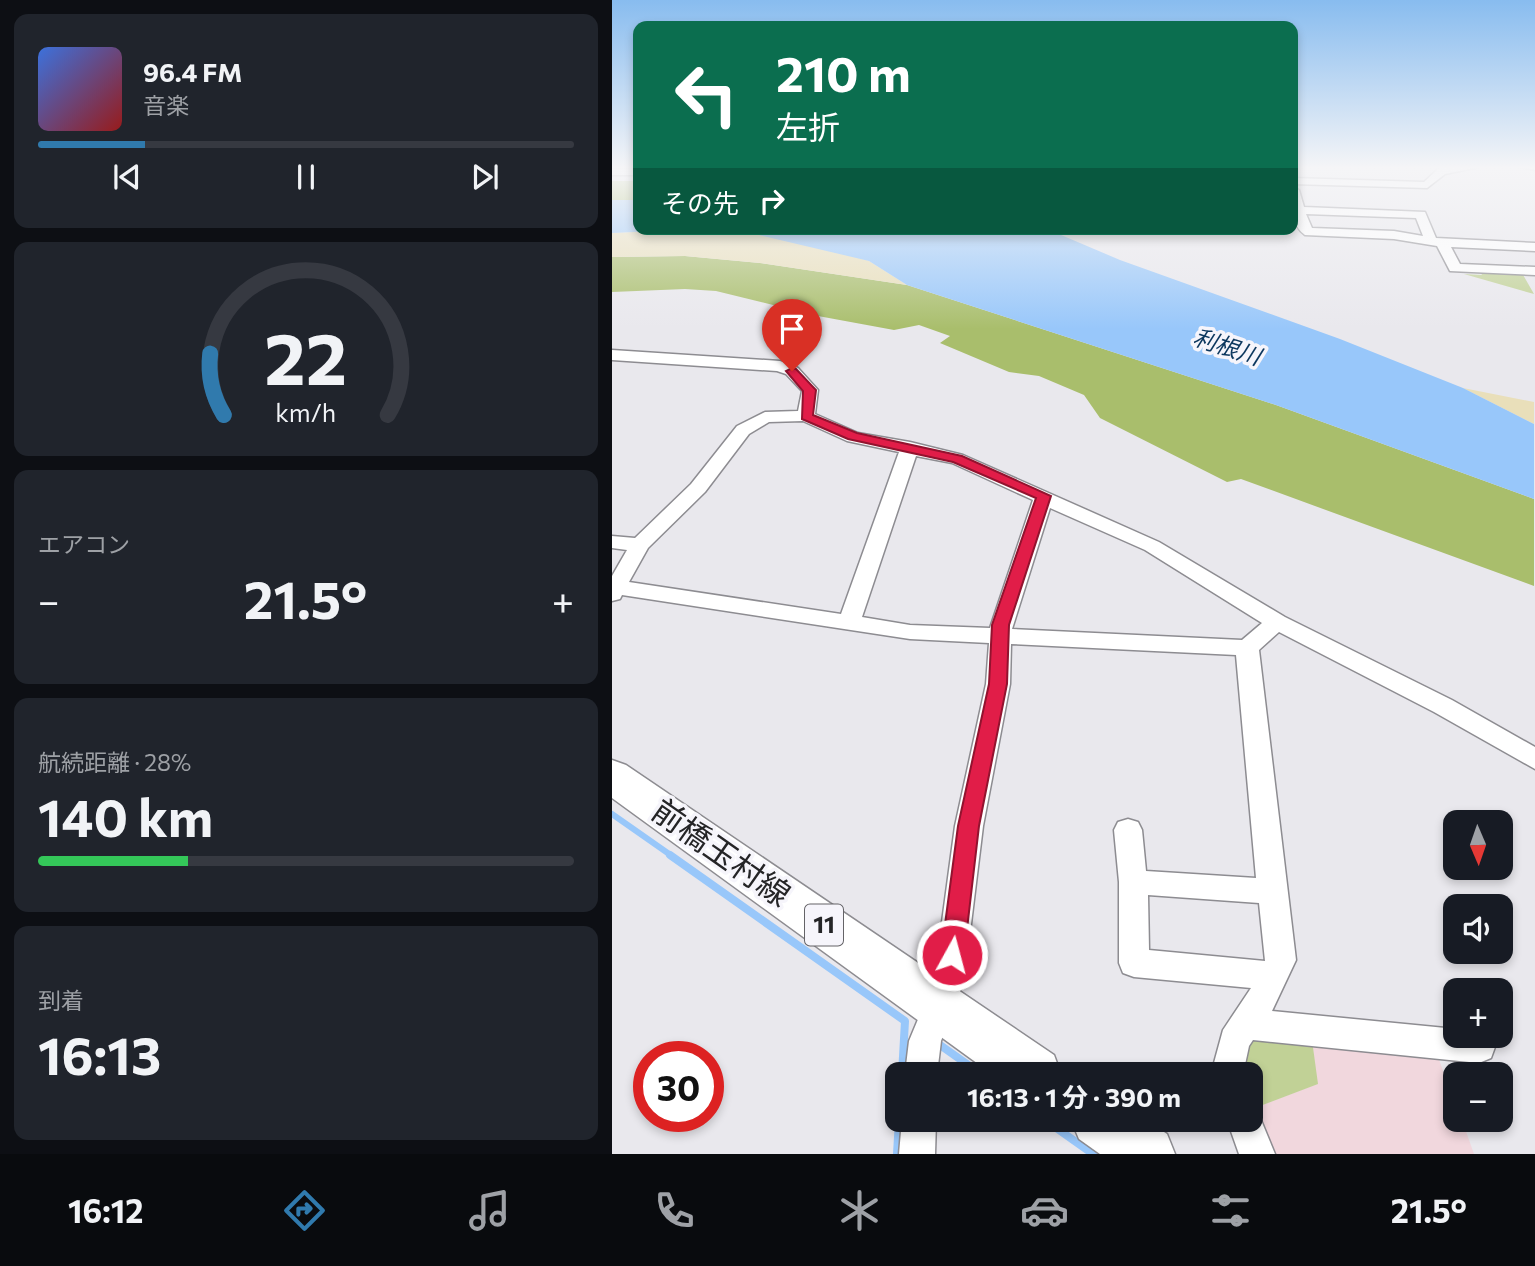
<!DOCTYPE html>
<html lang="ja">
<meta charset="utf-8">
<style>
:root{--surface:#171b24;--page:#20242c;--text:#f1f3f6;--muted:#9ea1a6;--line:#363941;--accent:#307aad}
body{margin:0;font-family:Commissioner,"Noto Sans JP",sans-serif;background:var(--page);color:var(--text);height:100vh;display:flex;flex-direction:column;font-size:26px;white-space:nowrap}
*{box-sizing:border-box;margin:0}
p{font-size:23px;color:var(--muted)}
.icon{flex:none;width:38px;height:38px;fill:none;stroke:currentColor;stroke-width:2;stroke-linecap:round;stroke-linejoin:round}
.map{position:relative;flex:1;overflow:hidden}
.details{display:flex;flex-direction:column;gap:14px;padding:14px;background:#0d0f14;width:612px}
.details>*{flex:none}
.hud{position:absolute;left:21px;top:21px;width:665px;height:214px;border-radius:14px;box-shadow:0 4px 10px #0003;background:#0b6e4f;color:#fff;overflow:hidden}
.needle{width:46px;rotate:178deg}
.tools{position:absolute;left:831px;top:810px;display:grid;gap:14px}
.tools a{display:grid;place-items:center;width:70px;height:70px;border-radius:14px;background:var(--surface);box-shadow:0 4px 10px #0003;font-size:35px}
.speed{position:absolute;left:21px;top:1041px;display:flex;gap:14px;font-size:35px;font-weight:700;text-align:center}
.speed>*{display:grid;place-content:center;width:91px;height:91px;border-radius:50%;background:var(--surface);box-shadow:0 4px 10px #0003;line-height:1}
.speed .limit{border:10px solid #d22;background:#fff;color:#111}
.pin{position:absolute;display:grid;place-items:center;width:60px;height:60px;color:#fff;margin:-72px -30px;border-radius:50% 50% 50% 0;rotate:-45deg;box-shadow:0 0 7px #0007}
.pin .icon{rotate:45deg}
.me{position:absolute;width:77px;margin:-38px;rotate:7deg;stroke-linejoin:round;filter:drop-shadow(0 0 5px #0008)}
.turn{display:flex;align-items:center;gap:24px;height:147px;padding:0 28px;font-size:32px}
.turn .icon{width:91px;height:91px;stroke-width:2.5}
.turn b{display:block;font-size:49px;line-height:60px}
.then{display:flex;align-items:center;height:66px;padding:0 28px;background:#0003;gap:14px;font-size:26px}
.big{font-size:52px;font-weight:700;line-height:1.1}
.details .tile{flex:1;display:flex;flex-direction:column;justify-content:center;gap:10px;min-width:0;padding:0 24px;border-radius:14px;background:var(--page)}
.details .dial{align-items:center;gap:0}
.dial svg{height:182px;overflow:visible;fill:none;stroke:var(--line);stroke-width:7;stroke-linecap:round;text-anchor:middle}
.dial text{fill:var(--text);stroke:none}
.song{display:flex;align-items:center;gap:21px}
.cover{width:84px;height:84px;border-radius:10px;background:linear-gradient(135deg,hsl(220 70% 55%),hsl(0 70% 35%))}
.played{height:7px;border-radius:4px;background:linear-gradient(90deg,var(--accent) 20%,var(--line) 20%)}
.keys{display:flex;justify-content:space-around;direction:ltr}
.heat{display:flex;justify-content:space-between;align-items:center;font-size:38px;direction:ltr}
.charge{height:10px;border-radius:5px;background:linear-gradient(90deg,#34c759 28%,var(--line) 0)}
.trip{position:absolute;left:273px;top:1062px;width:378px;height:70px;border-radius:14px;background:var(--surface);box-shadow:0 4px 10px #0003;font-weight:700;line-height:70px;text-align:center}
.tabs{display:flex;height:112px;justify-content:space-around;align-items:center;background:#090b0e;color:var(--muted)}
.tabs .icon{width:49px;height:49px}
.tabs .active{color:var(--accent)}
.tabs b{font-size:32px;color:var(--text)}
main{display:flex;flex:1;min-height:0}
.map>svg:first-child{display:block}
.industrial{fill:#f1d7dd}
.green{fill:#c1d196}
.forest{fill:#a9be6c}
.sand{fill:#e9dfba}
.water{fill:#98c7fa}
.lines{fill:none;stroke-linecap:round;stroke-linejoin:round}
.stream-far1{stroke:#98c7fa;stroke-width:6}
.stream{stroke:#98c7fa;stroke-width:8}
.street-casing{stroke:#8d8c91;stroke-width:3}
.primary-casing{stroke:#8d8c91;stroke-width:3}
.street{fill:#fff;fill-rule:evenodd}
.primary{fill:#fff;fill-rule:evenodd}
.route{fill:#e11d48;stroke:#92132f;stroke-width:2}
.labels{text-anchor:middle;stroke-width:7;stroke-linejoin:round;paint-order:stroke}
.far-water-label{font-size:23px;font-style:italic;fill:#0c375e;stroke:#f6f5fb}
.shield{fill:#f6f5fb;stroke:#646367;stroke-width:2}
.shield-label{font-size:24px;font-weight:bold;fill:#252527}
.near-street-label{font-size:32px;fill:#252527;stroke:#f6f5fb}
</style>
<main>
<section class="details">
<div class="tile">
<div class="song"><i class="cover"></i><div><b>96.4 FM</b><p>音楽</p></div></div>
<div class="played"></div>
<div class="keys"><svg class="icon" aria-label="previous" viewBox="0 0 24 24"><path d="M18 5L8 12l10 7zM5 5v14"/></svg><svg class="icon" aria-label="pause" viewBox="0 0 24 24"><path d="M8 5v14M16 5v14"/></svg><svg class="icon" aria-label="next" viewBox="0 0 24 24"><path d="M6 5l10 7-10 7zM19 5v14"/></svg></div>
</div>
<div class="tile dial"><svg viewBox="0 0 100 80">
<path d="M14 69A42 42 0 1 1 86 69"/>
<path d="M14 69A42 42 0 0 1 8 42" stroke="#307aad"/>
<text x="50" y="56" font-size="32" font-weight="700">22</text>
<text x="50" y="72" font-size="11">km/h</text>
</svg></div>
<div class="tile"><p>エアコン</p>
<div class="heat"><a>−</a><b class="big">21.5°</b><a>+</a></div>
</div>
<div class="tile"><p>航続距離 · 28%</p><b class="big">140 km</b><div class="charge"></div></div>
<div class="tile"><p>到着</p><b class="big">16:13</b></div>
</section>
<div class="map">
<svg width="923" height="1154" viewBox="0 0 923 1154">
<rect width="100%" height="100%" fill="#e9e8ed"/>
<path class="industrial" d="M700 1040 825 1054 843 1104 844 1120H850L862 1154H659L640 1109 705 1084Z"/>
<path class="green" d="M868 272 910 273 922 294 852 274 870 275Z
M639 1038 700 1040 706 1084 640 1109 639 1074H629L628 1070Z"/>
<path class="forest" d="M0 181H26V200H0Z
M73 256 148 263 295 285 664 405 922 499V586L629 479 615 482 488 418 472 395 427 376 397 372 328 343 338 336 307 325 282 330 206 316 104 291 73 289 0 292V257Z"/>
<path class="sand" d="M64 230 143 234 209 247 257 261 295 285 148 263 73 256 0 257V233Z
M851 388 922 402V424Z"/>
<path class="water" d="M0 200H26V229H435L508 260 728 339 851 388 922 424V499L664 405 295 285 257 261 143 234 64 230 0 233Z"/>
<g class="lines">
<path class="stream-far1" d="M0 814 60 856"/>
<path class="stream" d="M58 855 293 1021 290 1074
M328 1045 369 1074
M433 1120 481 1154
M285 1154 287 1120"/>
<defs>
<path id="street" d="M833 167H867L833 174 815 188 681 184V178L812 182 826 169Z
M908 167H923V170Z
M0 169H26V175H0Z
M681 187 687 190 692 207 813 212 824 238 923 243V251L839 247 848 264 923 267V275L838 271 825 246 782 239 693 235C678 225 680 202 681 187ZM694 214 804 218 811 236 782 231 700 228Z
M0 350 168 361 186 368 206 390 203 414 246 433 298 442 351 455 547 542 673 617 840 700 923 747V769L822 712 667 632 647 650 684 960 660 1011 844 1029V1036H879L883 1047 879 1058 867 1063 641 1040 637 1046 631 1074H599L611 1030 639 988 522 977 511 973 507 963V882L502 830 506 822 516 819 526 822 530 830 534 871 644 878 624 655 399 644 398 684 371 826 352 981 329 1041 325 1074H293L297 1041 322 981 343 826 374 684 377 643 298 639 10 595 8 599 0 601V576L15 550 0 548V536L23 538 79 484 125 426 153 412 186 411 190 391 174 374 165 371 0 360ZM191 421 235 441 287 452 229 614 17 582 36 548 93 492 137 434 157 422ZM304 456 340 463 421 500 378 628 298 625 250 617ZM438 508 533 550 650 623 630 640 400 629ZM536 895 647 903 653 961 537 950Z
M639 1106 644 1108 663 1154H627L615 1120H639Z
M290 1120H324L323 1154H287Z"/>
<path id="primary" d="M0 760 14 765 442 1055 449 1074H380L0 798Z
M459 1120H534L555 1134 563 1154H488L467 1139Z"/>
</defs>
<use href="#street" class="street-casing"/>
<use href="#primary" class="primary-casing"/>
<use href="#street" class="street"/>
<use href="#primary" class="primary"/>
</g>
<linearGradient id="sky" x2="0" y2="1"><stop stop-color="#88bcef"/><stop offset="0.51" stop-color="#f5f5f7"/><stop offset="1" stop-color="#f5f5f7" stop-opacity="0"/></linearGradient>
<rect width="923" height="329" fill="url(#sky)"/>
<path class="route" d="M180 368 184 369 204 390 201 415 245 433 350 456 439 496 397 625 395 684 367 826 352 955 348 963 340 966 332 963 329 955 346 826 377 684 380 625 424 498 341 462 236 439 190 419 191 391 174 371Z"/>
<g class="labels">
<g class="far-water-label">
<text transform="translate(615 347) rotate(18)" y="8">利根川</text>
</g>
<rect class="shield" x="193" y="904.5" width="38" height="41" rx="5"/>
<g class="shield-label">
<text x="212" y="933">11</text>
</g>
<g class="near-street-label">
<text transform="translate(109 853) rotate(35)" y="11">前橋玉村線</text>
</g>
</g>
</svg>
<div class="tools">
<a><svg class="needle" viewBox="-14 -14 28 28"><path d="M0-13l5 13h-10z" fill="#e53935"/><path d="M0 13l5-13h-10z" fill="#9ea1a6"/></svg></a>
<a><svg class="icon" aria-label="sound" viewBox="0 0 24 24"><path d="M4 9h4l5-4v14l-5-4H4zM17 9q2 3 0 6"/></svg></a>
<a>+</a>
<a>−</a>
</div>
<div class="speed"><div class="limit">30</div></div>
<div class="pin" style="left:180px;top:371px;background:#d93025"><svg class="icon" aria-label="arrive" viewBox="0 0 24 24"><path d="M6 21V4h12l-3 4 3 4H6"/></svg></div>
<svg class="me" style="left:340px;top:955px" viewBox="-20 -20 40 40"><circle r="17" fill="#e11d48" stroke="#fff" stroke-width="3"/><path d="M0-11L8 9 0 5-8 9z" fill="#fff"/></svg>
<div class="trip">16:13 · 1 分 · 390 m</div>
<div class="hud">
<div class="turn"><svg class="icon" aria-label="left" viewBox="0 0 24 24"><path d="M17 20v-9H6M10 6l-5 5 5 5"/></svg><div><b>210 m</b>左折</div></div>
<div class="then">その先<svg class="icon" aria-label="right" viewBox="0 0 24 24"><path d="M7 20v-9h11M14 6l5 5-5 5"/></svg></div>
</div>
</div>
</main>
<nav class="tabs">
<b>16:12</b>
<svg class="icon active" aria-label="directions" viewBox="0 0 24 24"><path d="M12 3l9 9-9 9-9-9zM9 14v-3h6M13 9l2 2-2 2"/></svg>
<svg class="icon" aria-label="music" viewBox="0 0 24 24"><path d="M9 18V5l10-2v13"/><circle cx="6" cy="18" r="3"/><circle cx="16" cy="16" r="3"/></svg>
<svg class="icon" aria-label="phone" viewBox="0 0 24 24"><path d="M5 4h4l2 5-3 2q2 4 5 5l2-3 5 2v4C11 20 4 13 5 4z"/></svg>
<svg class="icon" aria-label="climate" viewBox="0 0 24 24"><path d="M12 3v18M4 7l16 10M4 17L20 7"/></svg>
<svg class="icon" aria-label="car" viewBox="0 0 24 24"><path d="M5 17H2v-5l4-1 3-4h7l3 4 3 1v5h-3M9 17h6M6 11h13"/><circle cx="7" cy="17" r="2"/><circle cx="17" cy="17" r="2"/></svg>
<svg class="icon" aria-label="filters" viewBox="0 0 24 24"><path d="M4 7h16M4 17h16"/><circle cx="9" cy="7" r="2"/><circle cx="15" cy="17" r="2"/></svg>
<b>21.5°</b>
</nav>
